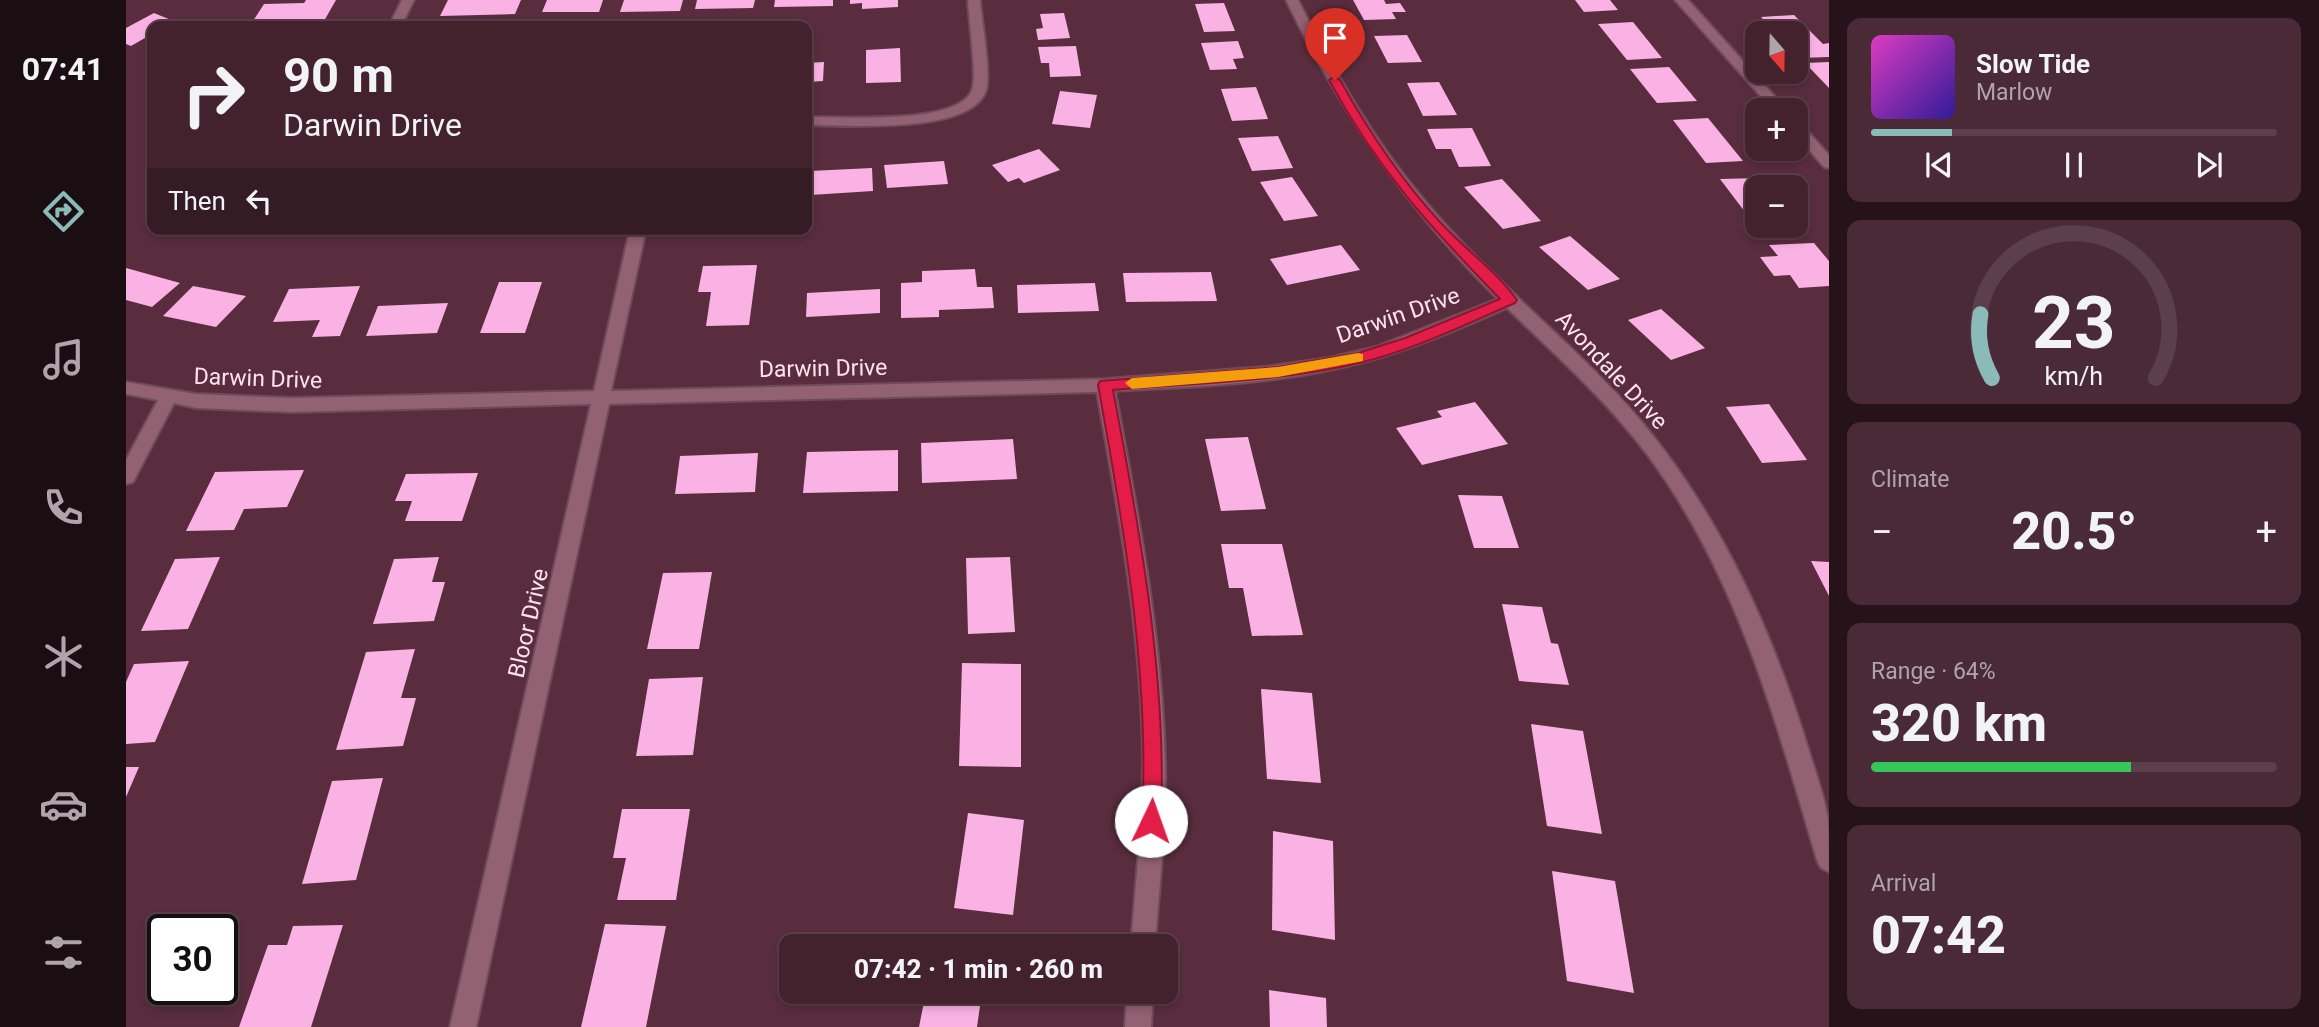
<!DOCTYPE html>
<meta charset="utf-8">
<style>
:root{--surface:#43222e;--page:#4a2a36;--text:#f1f3f6;--muted:#afa4aa;--line:#5b3f4a;--accent:#8bbbb9}
body{margin:0;font-family:Roboto,sans-serif;background:var(--page);color:var(--text);height:100vh;display:flex;flex-direction:column;font-size:26px;white-space:nowrap}
*{box-sizing:border-box;margin:0}
p{font-size:23px;color:var(--muted)}
.icon{flex:none;width:38px;height:38px;fill:none;stroke:currentColor;stroke-width:2;stroke-linecap:round;stroke-linejoin:round}
.map{position:relative;flex:1;overflow:hidden}
.drawer{display:flex;flex-direction:column;gap:18px;padding:18px;background:#251319;width:490px}
.drawer>*{flex:none}
.top-card{position:absolute;left:21px;top:21px;width:665px;height:214px;border-radius:14px;box-shadow:0 4px 10px #0003,0 0 0 2px var(--line);background:#43222e;color:var(--text);overflow:hidden}
.needle{width:46px;rotate:160deg}
.buttons{position:absolute;left:1619px;top:21px;display:grid;gap:14px}
.buttons a{display:grid;place-items:center;width:63px;height:63px;border-radius:14px;background:var(--surface);box-shadow:0 4px 10px #0003,0 0 0 2px var(--line);font-size:35px}
.speed{position:absolute;left:21px;top:914px;display:flex;gap:14px;font-size:35px;font-weight:700;text-align:center}
.speed>*{display:grid;place-content:center;width:91px;height:91px;border-radius:50%;background:var(--surface);box-shadow:0 4px 10px #0003,0 0 0 2px var(--line);line-height:1}
.speed .limit{border:4px solid #111;border-radius:10px;background:#fff;color:#111}
.pin{position:absolute;display:grid;place-items:center;width:60px;height:60px;color:#fff;margin:-72px -30px;border-radius:50% 50% 50% 0;rotate:-45deg;box-shadow:0 0 7px #0007}
.pin .icon{rotate:45deg}
.me{position:absolute;width:77px;margin:-38px;rotate:3deg;stroke-linejoin:round;filter:drop-shadow(0 0 5px #0008)}
.turn{display:flex;align-items:center;gap:24px;height:147px;padding:0 21px;font-size:32px}
.turn .icon{width:91px;height:91px;stroke-width:2.5}
.turn b{display:block;font-size:49px;line-height:60px}
.then{display:flex;align-items:center;height:66px;padding:0 21px;background:#0003;gap:14px;font-size:26px}
.big{font-size:52px;font-weight:800;line-height:1.1}
.drawer .tile{flex:1;display:flex;flex-direction:column;justify-content:center;gap:10px;min-width:0;padding:0 24px;border-radius:14px;background:var(--page)}
.drawer .dial{align-items:center;gap:0}
.dial svg{height:182px;overflow:visible;fill:none;stroke:var(--line);stroke-width:7;stroke-linecap:round;text-anchor:middle}
.dial text{fill:var(--text);stroke:none}
.song{display:flex;align-items:center;gap:21px}
.cover{width:84px;height:84px;border-radius:10px;background:linear-gradient(135deg,hsl(310 70% 55%),hsl(250 70% 35%))}
.played{height:7px;border-radius:4px;background:linear-gradient(90deg,var(--accent) 20%,var(--line) 20%)}
.keys{display:flex;justify-content:space-around;direction:ltr}
.heat{display:flex;justify-content:space-between;align-items:center;font-size:38px;direction:ltr}
.charge{height:10px;border-radius:5px;background:linear-gradient(90deg,#34c759 64%,var(--line) 0)}
.trip{position:absolute;left:653px;top:934px;width:399px;height:70px;border-radius:14px;background:var(--surface);box-shadow:0 4px 10px #0003,0 0 0 2px var(--line);font-weight:800;line-height:70px;text-align:center}
main{display:flex;flex:1;min-height:0}
.tab-bar{display:flex;flex-direction:column;width:126px;justify-content:space-around;align-items:center;background:#1b0e12;color:var(--muted)}
.tab-bar .icon{width:49px;height:49px}
.tab-bar .active{color:var(--accent)}
.tab-bar b{font-size:32px;color:var(--text)}
.map>svg:first-child{display:block}
.building{fill:#fab2e5}
.lines{fill:none;stroke-linecap:round;stroke-linejoin:round}
.minor-casing{stroke:#6f4a58;stroke-width:4}
.minor{fill:#926172;fill-rule:evenodd}
.route{fill:#e11d48;stroke:#92132f;stroke-width:2}
.slow{fill:#f59e0b}
.labels{text-anchor:middle;stroke-width:7;stroke-linejoin:round;paint-order:stroke}
.street-label{font-size:23px;fill:#ffe2eb;stroke:#592d3d}
</style>
<main>
<nav class="tab-bar">
<b>07:41</b>
<svg class="icon active" aria-label="directions" viewBox="0 0 24 24"><path d="M12 3l9 9-9 9-9-9zM9 14v-3h6M13 9l2 2-2 2"/></svg>
<svg class="icon" aria-label="music" viewBox="0 0 24 24"><path d="M9 18V5l10-2v13"/><circle cx="6" cy="18" r="3"/><circle cx="16" cy="16" r="3"/></svg>
<svg class="icon" aria-label="phone" viewBox="0 0 24 24"><path d="M5 4h4l2 5-3 2q2 4 5 5l2-3 5 2v4C11 20 4 13 5 4z"/></svg>
<svg class="icon" aria-label="climate" viewBox="0 0 24 24"><path d="M12 3v18M4 7l16 10M4 17L20 7"/></svg>
<svg class="icon" aria-label="car" viewBox="0 0 24 24"><path d="M5 17H2v-5l4-1 3-4h7l3 4 3 1v5h-3M9 17h6M6 11h13"/><circle cx="7" cy="17" r="2"/><circle cx="17" cy="17" r="2"/></svg>
<svg class="icon" aria-label="filters" viewBox="0 0 24 24"><path d="M4 7h16M4 17h16"/><circle cx="9" cy="7" r="2"/><circle cx="15" cy="17" r="2"/></svg>
</nav>
<div class="map">
<svg width="1703" height="1027" viewBox="0 0 1703 1027">
<rect width="100%" height="100%" fill="#592d3d"/>
<path class="building" d="M180 0H210L198 21 125 24 138 4 178 3Z
M322 0H395L389 14 314 16Z
M421 0H477L473 12H416Z
M498 0H557L554 11 494 12Z
M571 0H629L627 8 569 9Z
M649 0H707V6L648 7Z
M724 0H772V7L736 9V3L724 4Z
M1227 0H1258L1260 4 1274 3 1280 12H1266L1270 19 1238 20Z
M1449 0H1484L1492 10 1458 12Z
M1098 3 1109 31 1078 32 1069 4Z
M28 13 50 22 42 26H26V34L5 46 0 44V28Z
M938 13 944 38 912 40 910 29 917 28 914 14Z
M1668 15 1697 44 1703 43V57L1674 58 1670 53V33H1650L1635 17Z
M1507 22 1536 58 1501 60 1472 24Z
M1281 35 1296 62 1262 63 1248 36Z
M1112 41 1118 58 1107 59 1111 69 1084 70 1075 43Z
M950 46 955 76 924 77 923 63H915L912 47Z
M774 48 775 82 740 83V50Z
M698 62 697 81 681 82V63Z
M1703 62V88L1679 63Z
M1543 67 1571 101 1531 103 1504 69Z
M1313 82 1331 115 1297 116 1281 83Z
M1130 87 1142 119 1106 121 1095 89Z
M934 91 971 95 964 128 926 124Z
M1582 118 1617 161 1580 163 1547 120Z
M1346 128 1365 166 1333 167 1325 149H1310L1301 129Z
M1152 136 1167 168 1126 171 1112 138Z
M913 149 934 170 898 183 893 178 882 182 866 165Z
M818 161 822 184 761 188 758 165Z
M746 168 747 191 684 195V171Z
M1166 177 1192 216 1158 221 1134 182Z
M1634 178 1642 187H1631V220H1625L1594 179Z
M1376 179 1415 221 1377 229 1338 187Z
M1444 236 1494 279 1462 290 1413 247Z
M1688 243 1703 261V286L1673 288 1664 275 1648 276 1634 257 1652 256 1643 245Z
M1215 245 1234 270 1161 285 1144 259Z
M631 265 623 325 580 326 585 292H572L577 266Z
M0 268 54 283 26 307 0 300Z
M849 269 851 287H866L868 308 813 310V317L775 318V283L796 282V271Z
M1085 272 1091 301 1000 302 997 273Z
M373 282H416L399 333H354Z
M969 283 973 311 892 313 891 285Z
M67 286 120 296 90 327 37 316Z
M234 286 214 336 186 337 194 320 147 322 163 289Z
M754 289V313L680 317 681 293Z
M322 303 311 333 240 336 252 306Z
M1535 309 1579 348 1545 360 1502 320Z
M1349 402 1382 444 1296 465 1270 428 1316 417 1311 411Z
M1643 404 1681 460 1636 463 1600 407Z
M1122 437 1140 509 1095 511 1079 439Z
M887 439 891 479 796 483 795 443Z
M772 450V491L677 493 681 452Z
M632 453 629 492 549 494 554 456Z
M178 470 161 507 118 509 108 530 60 531 89 472Z
M352 473 336 521H279L286 501H269L280 474Z
M1332 495 1376 496 1393 548H1348Z
M1095 544H1156L1177 635 1126 636 1117 588H1103Z
M94 557 62 629 15 631 49 559Z
M313 557 306 582H319L308 621 247 624 268 559Z
M884 557 889 632 842 634 840 558Z
M1685 561 1703 562V596Z
M586 572 573 649H521L537 573Z
M1376 604 1416 607 1425 643 1432 644 1443 685 1393 681Z
M289 649 275 698H290L277 746 210 750 240 652Z
M63 661 29 742 0 744V682L8 664Z
M836 663 895 664V767L833 766Z
M577 677 567 755 510 756 523 679Z
M1135 689 1186 693 1195 783 1141 779Z
M1405 724 1457 731 1476 834 1421 826Z
M0 767H13L0 797Z
M257 778 230 880 176 884 206 781Z
M496 809H564L550 900H491L500 858H487Z
M842 813 898 820 887 915 828 908Z
M1147 831 1207 841 1209 940 1146 930Z
M1426 871 1489 881 1508 993 1441 981Z
M479 924 540 926 520 1027H455Z
M217 925 185 1027H113L142 945H161L167 926Z
M1143 990 1200 998 1201 1027H1144Z
M800 992H856L851 1027H793Z"/>
<g class="lines">
<defs>
<path id="minor" d="M276 0H288L275 26H263Z
M842 0H854C856 22 864 67 861 86 854 136 718 125 681 125V117C712 116 841 127 847 86 850 66 843 23 842 0Z
M1160 0H1172C1208 71 1247 140 1299 201 1358 272 1430 329 1493 396 1584 494 1643 620 1682 748 1689 771 1698 795 1702 819 1703 835 1703 855 1703 872L1695 868 1691 860C1649 718 1611 575 1521 454 1480 400 1430 355 1381 308 1334 328 1287 349 1237 362 1157 384 1072 386 989 391 1012 513 1036 636 1039 760 1041 823 1033 885 1029 947H1005C1009 885 1017 823 1017 761 1016 637 993 514 971 392L483 404 350 1027H324L465 404 166 412 70 408 48 403 7 482 0 484V460L32 400 0 394V382L70 394 166 398 468 391 504 229H520L485 391 979 379 1139 367 1203 358 1250 347 1372 299C1282 211 1214 112 1160 0Z
M1549 0H1562L1661 110H1647Z
M1670 123 1675 124 1703 155V168L1698 167 1670 135Z
M1001 992H1027L1025 1027H999Z"/>
</defs>
<use href="#minor" class="minor-casing"/>
<use href="#minor" class="minor"/>
</g>
<path class="route" d="M1209 76 1214 80C1243 132 1275 180 1316 224 1339 249 1370 271 1391 300L1389 303C1338 325 1287 350 1233 363 1153 382 1069 383 987 390 1014 531 1041 676 1035 821L1032 827 1025 830 1018 827 1016 821C1024 675 998 528 972 385L974 381 1152 367 1232 353 1279 338 1374 299C1304 227 1251 169 1203 80Z"/>
<path class="slow" d="M1232 353 1237 354V361L1152 377 1006 389 999 383 1006 378 1152 367Z"/>
<g class="labels">
<g class="street-label">
<text transform="translate(1272 315) rotate(-19)" y="8">Darwin Drive</text>
<text transform="translate(697 368) rotate(-1)" y="8">Darwin Drive</text>
<text transform="translate(1486 370) rotate(47)" y="8">Avondale Drive</text>
<text transform="translate(132 378) rotate(2)" y="8">Darwin Drive</text>
<text transform="translate(402 623) rotate(-77)" y="8">Bloor Drive</text>
</g>
</g>
</svg>
<div class="buttons">
<a><svg class="needle" viewBox="-14 -14 28 28"><path d="M0-13l5 13h-10z" fill="#e53935"/><path d="M0 13l5-13h-10z" fill="#afa4aa"/></svg></a>
<a>+</a>
<a>−</a>
</div>
<div class="speed"><div class="limit">30</div></div>
<div class="pin" style="left:1209px;top:80px;background:#d93025"><svg class="icon" aria-label="arrive" viewBox="0 0 24 24"><path d="M6 21V4h12l-3 4 3 4H6"/></svg></div>
<svg class="me" style="left:1025px;top:821px" viewBox="-20 -20 40 40"><circle r="19" fill="#fff"/><path d="M0-13L10 11 0 6-10 11z" fill="#e11d48"/></svg>
<div class="trip">07:42 · 1 min · 260 m</div>
<div class="top-card">
<div class="turn"><svg class="icon" aria-label="right" viewBox="0 0 24 24"><path d="M7 20v-9h11M14 6l5 5-5 5"/></svg><div><b>90 m</b>Darwin Drive</div></div>
<div class="then">Then<svg class="icon" aria-label="left" viewBox="0 0 24 24"><path d="M17 20v-9H6M10 6l-5 5 5 5"/></svg></div>
</div>
</div>
<section class="drawer">
<div class="tile">
<div class="song"><i class="cover"></i><div><b>Slow Tide</b><p>Marlow</p></div></div>
<div class="played"></div>
<div class="keys"><svg class="icon" aria-label="previous" viewBox="0 0 24 24"><path d="M18 5L8 12l10 7zM5 5v14"/></svg><svg class="icon" aria-label="pause" viewBox="0 0 24 24"><path d="M8 5v14M16 5v14"/></svg><svg class="icon" aria-label="next" viewBox="0 0 24 24"><path d="M6 5l10 7-10 7zM19 5v14"/></svg></div>
</div>
<div class="tile dial"><svg viewBox="0 0 100 80">
<path d="M14 69A42 42 0 1 1 86 69"/>
<path d="M14 69A42 42 0 0 1 9 41" stroke="#8bbbb9"/>
<text x="50" y="56" font-size="32" font-weight="700">23</text>
<text x="50" y="72" font-size="11">km/h</text>
</svg></div>
<div class="tile"><p>Climate</p>
<div class="heat"><a>−</a><b class="big">20.5°</b><a>+</a></div>
</div>
<div class="tile"><p>Range · 64%</p><b class="big">320 km</b><div class="charge"></div></div>
<div class="tile"><p>Arrival</p><b class="big">07:42</b></div>
</section>
</main>
